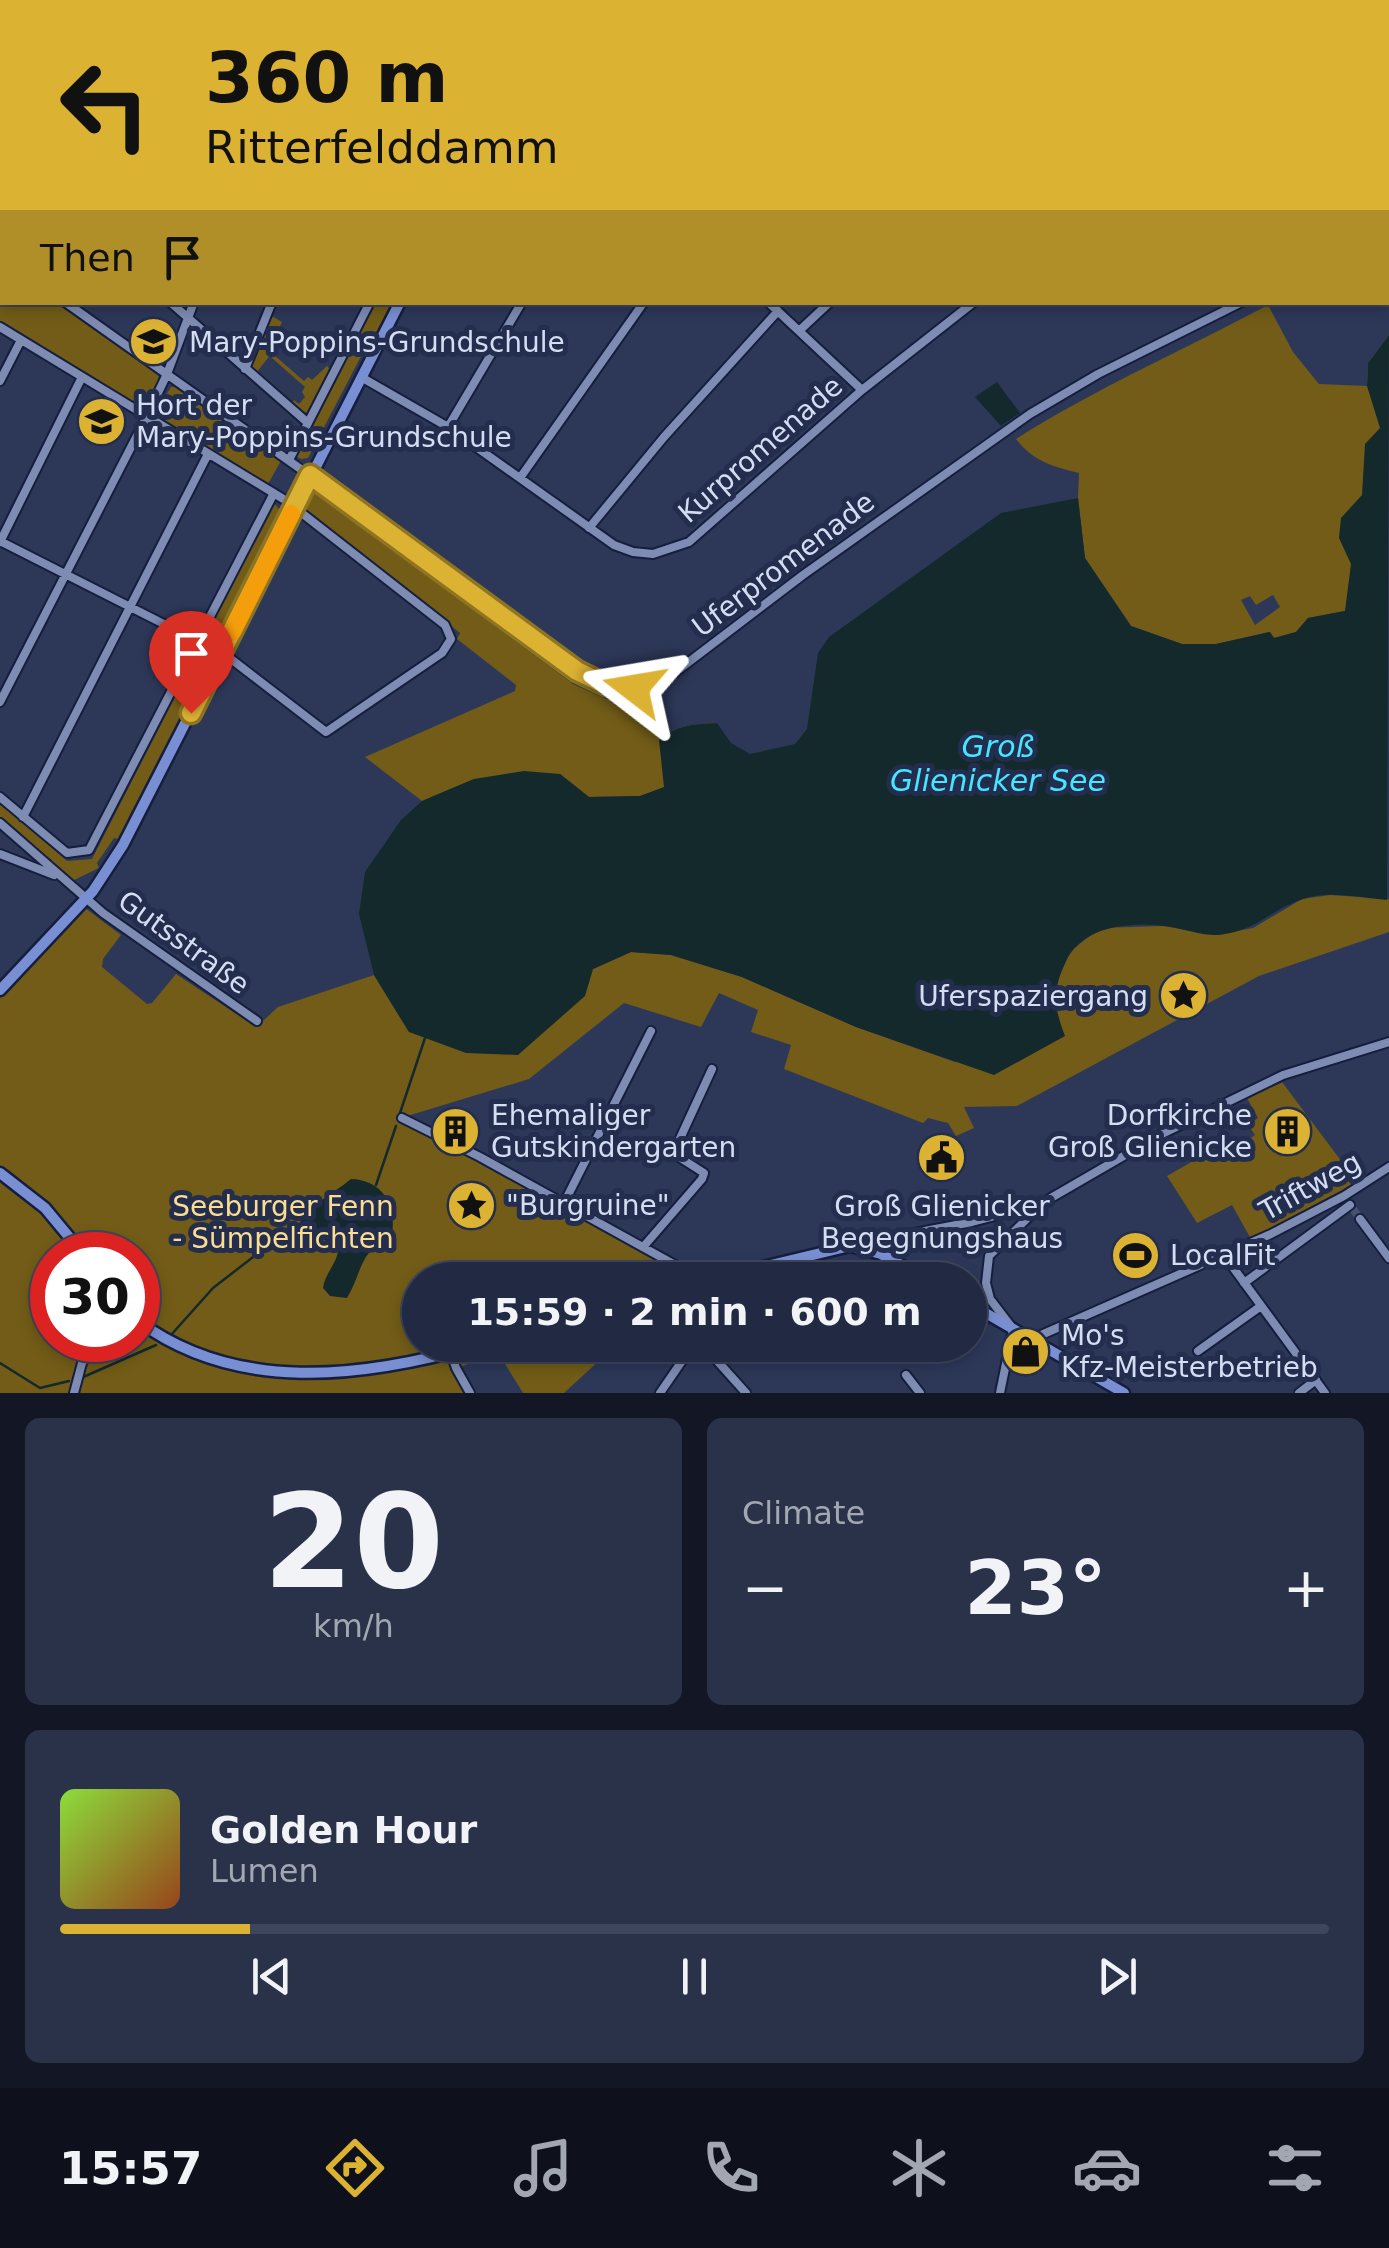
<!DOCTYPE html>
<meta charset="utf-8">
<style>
:root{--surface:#222a43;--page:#2a324a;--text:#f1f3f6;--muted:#a2a7b2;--line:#3f465c;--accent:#dcb233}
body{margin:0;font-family:"DejaVu Sans",sans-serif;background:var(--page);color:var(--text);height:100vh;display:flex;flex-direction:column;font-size:38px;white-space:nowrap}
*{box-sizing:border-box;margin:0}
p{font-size:32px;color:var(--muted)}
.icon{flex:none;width:55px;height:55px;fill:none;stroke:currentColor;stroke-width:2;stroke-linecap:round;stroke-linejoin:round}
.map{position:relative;height:1393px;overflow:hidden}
.sheet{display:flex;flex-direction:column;gap:25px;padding:25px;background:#131725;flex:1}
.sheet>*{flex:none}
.guide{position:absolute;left:0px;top:0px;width:1390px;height:305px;box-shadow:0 5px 15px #0003,0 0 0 2px var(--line);background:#dcb233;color:#111;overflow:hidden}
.speed{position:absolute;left:30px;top:1232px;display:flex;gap:20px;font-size:50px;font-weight:700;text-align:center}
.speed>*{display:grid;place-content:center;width:130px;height:130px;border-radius:50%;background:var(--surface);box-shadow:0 5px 15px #0003,0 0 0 2px var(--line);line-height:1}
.speed .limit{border:15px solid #d22;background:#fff;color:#111}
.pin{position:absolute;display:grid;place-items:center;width:85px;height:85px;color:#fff;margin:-102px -42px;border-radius:50% 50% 50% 0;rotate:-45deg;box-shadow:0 0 10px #0007}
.pin .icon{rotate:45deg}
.me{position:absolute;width:110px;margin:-55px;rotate:284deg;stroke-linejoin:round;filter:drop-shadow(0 0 8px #0008)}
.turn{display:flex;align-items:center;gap:35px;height:210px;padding:0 40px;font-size:45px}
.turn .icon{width:130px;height:130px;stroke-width:2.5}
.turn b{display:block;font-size:70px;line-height:85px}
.then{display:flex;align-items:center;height:95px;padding:0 40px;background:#0003;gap:20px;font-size:38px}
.big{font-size:75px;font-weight:700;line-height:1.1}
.sheet .tile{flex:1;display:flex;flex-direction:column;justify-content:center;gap:15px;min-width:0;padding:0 35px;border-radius:15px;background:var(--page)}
.sheet .dial{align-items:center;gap:0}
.dial b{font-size:130px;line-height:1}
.song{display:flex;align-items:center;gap:30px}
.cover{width:120px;height:120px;border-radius:15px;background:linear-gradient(135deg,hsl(90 70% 55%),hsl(20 70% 35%))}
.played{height:10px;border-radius:5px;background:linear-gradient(90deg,var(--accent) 15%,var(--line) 15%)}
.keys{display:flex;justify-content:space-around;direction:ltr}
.heat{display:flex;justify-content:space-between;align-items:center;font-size:55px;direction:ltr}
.sheet .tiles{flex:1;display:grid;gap:25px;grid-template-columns:1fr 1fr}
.tile:last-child{grid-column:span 2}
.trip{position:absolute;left:402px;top:1262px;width:585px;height:100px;border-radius:50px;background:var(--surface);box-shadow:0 5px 15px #0003,0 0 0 2px var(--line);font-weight:700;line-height:100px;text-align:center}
.dock{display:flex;height:160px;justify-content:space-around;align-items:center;background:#0e111b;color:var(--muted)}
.dock .icon{width:70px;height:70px}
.dock .current{color:var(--accent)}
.dock b{font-size:45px;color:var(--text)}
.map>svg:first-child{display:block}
.green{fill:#725c17;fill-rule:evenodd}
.water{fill:#14292c}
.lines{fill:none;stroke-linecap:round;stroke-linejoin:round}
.stream{stroke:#14292c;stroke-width:2.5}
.minor-tunnel{stroke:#465170;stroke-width:8;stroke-dasharray:8 4;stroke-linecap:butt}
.minor-casing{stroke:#151e3d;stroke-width:12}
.major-casing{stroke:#151e3d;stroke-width:15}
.minor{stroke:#7e8cb3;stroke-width:8}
.major{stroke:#798fd3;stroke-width:10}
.route-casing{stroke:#8f7421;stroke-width:25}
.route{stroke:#dcb233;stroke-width:18}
.slow{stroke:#f59e0b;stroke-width:18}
.labels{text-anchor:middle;stroke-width:10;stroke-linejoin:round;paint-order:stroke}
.poi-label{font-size:28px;fill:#d5ddf2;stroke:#232d4e;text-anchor:start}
.street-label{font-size:28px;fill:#d5ddf2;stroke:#232d4e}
.park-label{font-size:28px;fill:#fadd91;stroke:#232d4e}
.water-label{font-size:30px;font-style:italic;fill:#45e7ff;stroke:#232d4e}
</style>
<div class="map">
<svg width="1389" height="1393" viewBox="0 0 1389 1393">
<rect width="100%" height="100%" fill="#2d3859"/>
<path class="green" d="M0 260 2 302 61 303 158 371 159 381 147 404H136L0 321Z
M373 303H395L375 342 369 341 308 458 301 459 296 456 297 452Z
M1268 305 1293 352 1319 384 1367 386 1368 363 1389 335 1387 412 1363 545 1345 611 1308 618 1296 632 1274 638 1269 632 1216 644H1182L1131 626 1085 558 1078 498 1079 473C1052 466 1034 462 1016 439 1096 388 1184 350 1268 305ZM1273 595 1280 607 1255 625 1241 600 1250 596 1256 605Z
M272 316 282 322 271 346 275 349 256 373 252 366Z
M274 355 304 381 308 377 312 380 327 366 330 369 308 414 292 404 294 400 299 404 305 397 302 392 305 387 272 358Z
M171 387H179L282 459 268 484 160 419 157 410Z
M321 487 327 491 324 499 573 684 606 699 645 701 659 739C677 725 694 724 717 723L690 780 640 796 589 797 560 774 474 779 422 801 365 757 515 691 516 685 457 639 460 633 303 509 314 488Z
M273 502 285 516 222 643 206 636V631Z
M199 650 215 658 131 822 118 839 114 838 97 863 99 868 70 882 0 819V801L67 861 92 859Z
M1330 895 1389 899V932L1259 976 1017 1106 964 1107 974 1128 956 1136 948 1123 928 1118 923 1123 784 1069 791 1045 751 1032 758 1010 719 993 701 1027 624 1003 529 1079 404 1117 679 1262 677 1266 692 1274 686 1280H420V1345H616L564 1393H523L499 1354 456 1368 469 1393H0V998L85 908 121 935 103 959 102 967 147 1004 152 1003 176 974 253 1025 264 1020 278 1007 374 975 409 1032 593 969 631 952 671 955 742 977 856 1027 955 1062 1056 1012V984L1070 952 1099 928 1163 926 1215 935 1253 928 1302 899ZM52 1255H138V1340H52Z
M1282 1082 1357 1182 1251 1239 1232 1205 1197 1223 1167 1176 1214 1149 1221 1159 1255 1135 1248 1125 1258 1118 1247 1098Z"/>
<path class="water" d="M1389 335 1387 900C1360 898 1329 890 1303 899 1271 909 1259 930 1219 935 1201 936 1183 928 1165 926 1129 922 1082 925 1065 963 1052 992 1054 1007 1065 1036L994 1075 856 1027 742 977 671 955 631 952 593 969 585 996 518 1055 466 1053 409 1032 374 975 359 914 365 872 401 820 422 801 474 779 524 771 560 774 589 797 640 796 664 787 659 740C676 725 694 724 717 723L731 743 750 754 795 744 807 729 818 653 829 637 1001 513 1078 498 1085 558 1131 626 1182 644H1216L1270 632 1274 638 1296 632 1308 618 1345 611 1351 564 1339 538 1341 518 1362 495 1365 444 1380 428 1367 386 1368 363Z
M997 382 1020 413 1001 426 975 397Z
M351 1179C385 1180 398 1209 391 1239 360 1248 362 1273 347 1298L330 1296 323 1288C325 1272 340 1261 338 1245L317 1237 308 1241 295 1234C301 1209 333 1194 351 1179Z"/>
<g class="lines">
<path class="stream" d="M400 1113 425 1038
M376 1185 396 1126
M171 1335 213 1288 257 1254 301 1237
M0 1363 40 1388 69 1381
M81 1378 156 1345"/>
<path class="minor-tunnel" d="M1353 1209 1360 1219"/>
<defs>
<path id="minor" d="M480 0 490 2
M546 0 555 2
M871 0 875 2
M1157 0 1160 2
M1317 0 1319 2
M76 2 77 0
M153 2 154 0
M234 2 235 0
M311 2 312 0
M392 2 393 0
M470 2V0
M633 2 634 0
M782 2 783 0
M979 2 980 0
M1213 2 1216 0
M0 5 2 7
M0 154 2 156
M1388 221H1389
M0 256 2 258
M65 302 426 558 586 677 605 685 634 688 658 682 673 674 803 575 1030 414 1098 374 1242 302
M170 302 308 423
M768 302 862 390
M0 327 285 500 445 625 451 639 442 653 326 732 227 656 0 541
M800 330 830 302
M245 369 272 302
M361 377 448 427 614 545 633 552 653 554 689 542 862 390 974 302
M0 381 21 340
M448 427 522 302
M289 460 370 302
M520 478 644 302
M589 528 664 437 778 311
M0 542 82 377
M0 702 147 416 167 374 194 302
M0 797 67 853 89 850 274 493
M23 817 208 454
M0 823 103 913 257 1021
M0 854 54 875
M402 1118 480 1157 677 1266
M564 1203 651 1031
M1360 1219 1389 1258
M644 1246 702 1179 704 1173 679 1157 677 1145 712 1069
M864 1247 867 1242 972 1222 1040 1204
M1224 1255 1325 1393
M678 1267 698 1280
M1244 1283 1350 1205
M1032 1339 1271 1234 1344 1196 1389 1167
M703 1345 746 1393
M1198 1351 1261 1306
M451 1353 456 1368 470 1393
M906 1375 920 1393
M74 1393 82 1363 97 1340
M660 1393 693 1345
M1000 1393 1013 1329 990 1299 986 1283 989 1256 1044 1202 1158 1136 1283 1075 1389 1042
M1299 1393 1316 1380"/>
<path id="major" d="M496 2 497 0
M0 990 93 891 123 845 400 302
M0 1173 45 1208 84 1255
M709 1280 850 1246 881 1254 929 1280
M970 1304 1124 1393
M138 1321C236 1393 360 1379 479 1345"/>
</defs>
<use href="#minor" class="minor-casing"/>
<use href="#major" class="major-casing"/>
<use href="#minor" class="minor"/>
<use href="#major" class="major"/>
</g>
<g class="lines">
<defs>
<path id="route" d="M191 713 310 475 577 671 606 685 634 688"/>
</defs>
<use href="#route" class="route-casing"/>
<use href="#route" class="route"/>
<path class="slow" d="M232 632 291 514"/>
</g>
<defs>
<symbol id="school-disc" viewBox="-11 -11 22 22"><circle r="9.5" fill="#dcb233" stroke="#232d4e"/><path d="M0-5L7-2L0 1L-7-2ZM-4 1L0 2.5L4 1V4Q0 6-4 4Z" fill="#111"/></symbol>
<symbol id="sight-disc" viewBox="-11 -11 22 22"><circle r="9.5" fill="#dcb233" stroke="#232d4e"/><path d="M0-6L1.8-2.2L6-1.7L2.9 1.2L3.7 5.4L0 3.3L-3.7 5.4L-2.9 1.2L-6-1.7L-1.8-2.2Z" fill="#111"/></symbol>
<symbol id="building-disc" viewBox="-11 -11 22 22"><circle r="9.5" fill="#dcb233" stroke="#232d4e"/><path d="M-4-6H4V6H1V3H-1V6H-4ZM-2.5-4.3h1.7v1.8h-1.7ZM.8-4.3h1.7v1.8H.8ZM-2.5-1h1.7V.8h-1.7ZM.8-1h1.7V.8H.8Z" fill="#111"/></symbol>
<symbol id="civic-disc" viewBox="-11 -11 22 22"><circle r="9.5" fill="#dcb233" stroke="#232d4e"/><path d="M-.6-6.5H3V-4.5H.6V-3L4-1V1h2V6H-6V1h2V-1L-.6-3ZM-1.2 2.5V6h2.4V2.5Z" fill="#111"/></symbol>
<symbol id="stadium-disc" viewBox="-11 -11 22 22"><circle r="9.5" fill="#dcb233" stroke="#232d4e"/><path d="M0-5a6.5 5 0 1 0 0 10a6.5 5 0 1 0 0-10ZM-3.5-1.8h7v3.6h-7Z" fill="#111"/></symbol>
<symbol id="shop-disc" viewBox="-11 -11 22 22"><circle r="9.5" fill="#dcb233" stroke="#232d4e"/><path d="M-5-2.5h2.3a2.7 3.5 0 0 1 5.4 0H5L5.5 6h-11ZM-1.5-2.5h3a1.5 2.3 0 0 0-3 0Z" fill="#111"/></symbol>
</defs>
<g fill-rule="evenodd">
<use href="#school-disc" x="126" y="314" width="55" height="55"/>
<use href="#school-disc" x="74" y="394" width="55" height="55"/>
<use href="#sight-disc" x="1156" y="968" width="55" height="55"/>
<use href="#building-disc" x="428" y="1104" width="55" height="55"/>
<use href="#building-disc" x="1260" y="1104" width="55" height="55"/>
<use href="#civic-disc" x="914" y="1130" width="55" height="55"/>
<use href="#sight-disc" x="444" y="1178" width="55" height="55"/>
<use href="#stadium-disc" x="1108" y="1228" width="55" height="55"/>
<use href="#shop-disc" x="998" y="1324" width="55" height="55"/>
</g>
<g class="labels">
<g class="poi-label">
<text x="189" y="352">Mary-Poppins-Grundschule</text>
<text x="136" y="415">Hort der<tspan x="136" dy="32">Mary-Poppins-Grundschule</tspan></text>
<text x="1148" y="1006" text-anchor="end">Uferspaziergang</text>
<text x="491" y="1125">Ehemaliger<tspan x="491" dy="32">Gutskindergarten</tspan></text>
<text x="1252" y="1125" text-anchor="end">Dorfkirche<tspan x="1252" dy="32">Groß Glienicke</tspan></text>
<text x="506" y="1215">"Burgruine"</text>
<text x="942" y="1216" text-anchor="middle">Groß Glienicker<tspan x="942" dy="32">Begegnungshaus</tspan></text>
<text x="1170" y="1265">LocalFit</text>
<text x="1061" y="1345">Mo's<tspan x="1061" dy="32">Kfz-Meisterbetrieb</tspan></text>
</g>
<g class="street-label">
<text transform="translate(760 449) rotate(-41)" y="10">Kurpromenade</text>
<text transform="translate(783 564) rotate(-37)" y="10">Uferpromenade</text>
<text transform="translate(184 942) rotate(36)" y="10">Gutsstraße</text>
<text transform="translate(1310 1186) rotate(-29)" y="10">Triftweg</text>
</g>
<g class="park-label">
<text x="283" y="1216">Seeburger Fenn<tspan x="283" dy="32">- Sümpelfichten</tspan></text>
</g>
<g class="water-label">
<text x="998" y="757">Groß<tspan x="998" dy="34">Glienicker See</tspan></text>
</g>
</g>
</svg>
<div class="speed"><div class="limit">30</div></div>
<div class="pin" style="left:191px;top:713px;background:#d93025"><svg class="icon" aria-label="arrive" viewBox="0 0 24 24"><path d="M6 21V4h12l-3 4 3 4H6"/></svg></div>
<svg class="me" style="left:634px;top:688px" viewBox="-20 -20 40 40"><path d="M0-17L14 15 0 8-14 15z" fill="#dcb233" stroke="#fff" stroke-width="4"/></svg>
<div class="trip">15:59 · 2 min · 600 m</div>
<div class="guide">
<div class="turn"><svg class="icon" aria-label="left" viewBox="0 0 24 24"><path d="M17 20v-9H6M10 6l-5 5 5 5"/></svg><div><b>360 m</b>Ritterfelddamm</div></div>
<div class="then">Then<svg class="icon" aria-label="arrive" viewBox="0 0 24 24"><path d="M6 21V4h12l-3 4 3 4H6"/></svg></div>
</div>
</div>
<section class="sheet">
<div class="tiles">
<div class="tile dial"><b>20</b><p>km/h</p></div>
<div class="tile"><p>Climate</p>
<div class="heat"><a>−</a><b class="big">23°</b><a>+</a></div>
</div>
<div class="tile">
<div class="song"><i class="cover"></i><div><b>Golden Hour</b><p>Lumen</p></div></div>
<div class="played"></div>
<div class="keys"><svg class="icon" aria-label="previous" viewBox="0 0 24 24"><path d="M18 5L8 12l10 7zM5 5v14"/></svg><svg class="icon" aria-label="pause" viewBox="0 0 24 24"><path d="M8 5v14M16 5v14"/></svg><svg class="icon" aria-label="next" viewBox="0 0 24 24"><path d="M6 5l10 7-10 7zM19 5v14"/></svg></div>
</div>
</div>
</section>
<nav class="dock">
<b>15:57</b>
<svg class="icon current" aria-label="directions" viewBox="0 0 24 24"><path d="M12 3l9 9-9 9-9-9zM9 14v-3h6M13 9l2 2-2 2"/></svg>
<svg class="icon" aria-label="music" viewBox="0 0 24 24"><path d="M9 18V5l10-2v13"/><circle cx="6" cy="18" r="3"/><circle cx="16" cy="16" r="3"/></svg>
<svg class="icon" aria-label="phone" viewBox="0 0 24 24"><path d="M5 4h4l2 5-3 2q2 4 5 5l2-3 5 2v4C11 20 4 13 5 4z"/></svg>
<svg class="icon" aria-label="climate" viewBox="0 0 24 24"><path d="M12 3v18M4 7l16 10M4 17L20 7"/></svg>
<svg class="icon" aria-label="car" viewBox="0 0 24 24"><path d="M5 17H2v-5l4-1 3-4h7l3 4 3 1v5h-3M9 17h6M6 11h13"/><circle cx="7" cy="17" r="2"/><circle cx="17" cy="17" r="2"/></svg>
<svg class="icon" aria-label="filters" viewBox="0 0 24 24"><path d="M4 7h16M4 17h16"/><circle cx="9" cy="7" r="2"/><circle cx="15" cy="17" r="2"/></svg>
</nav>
